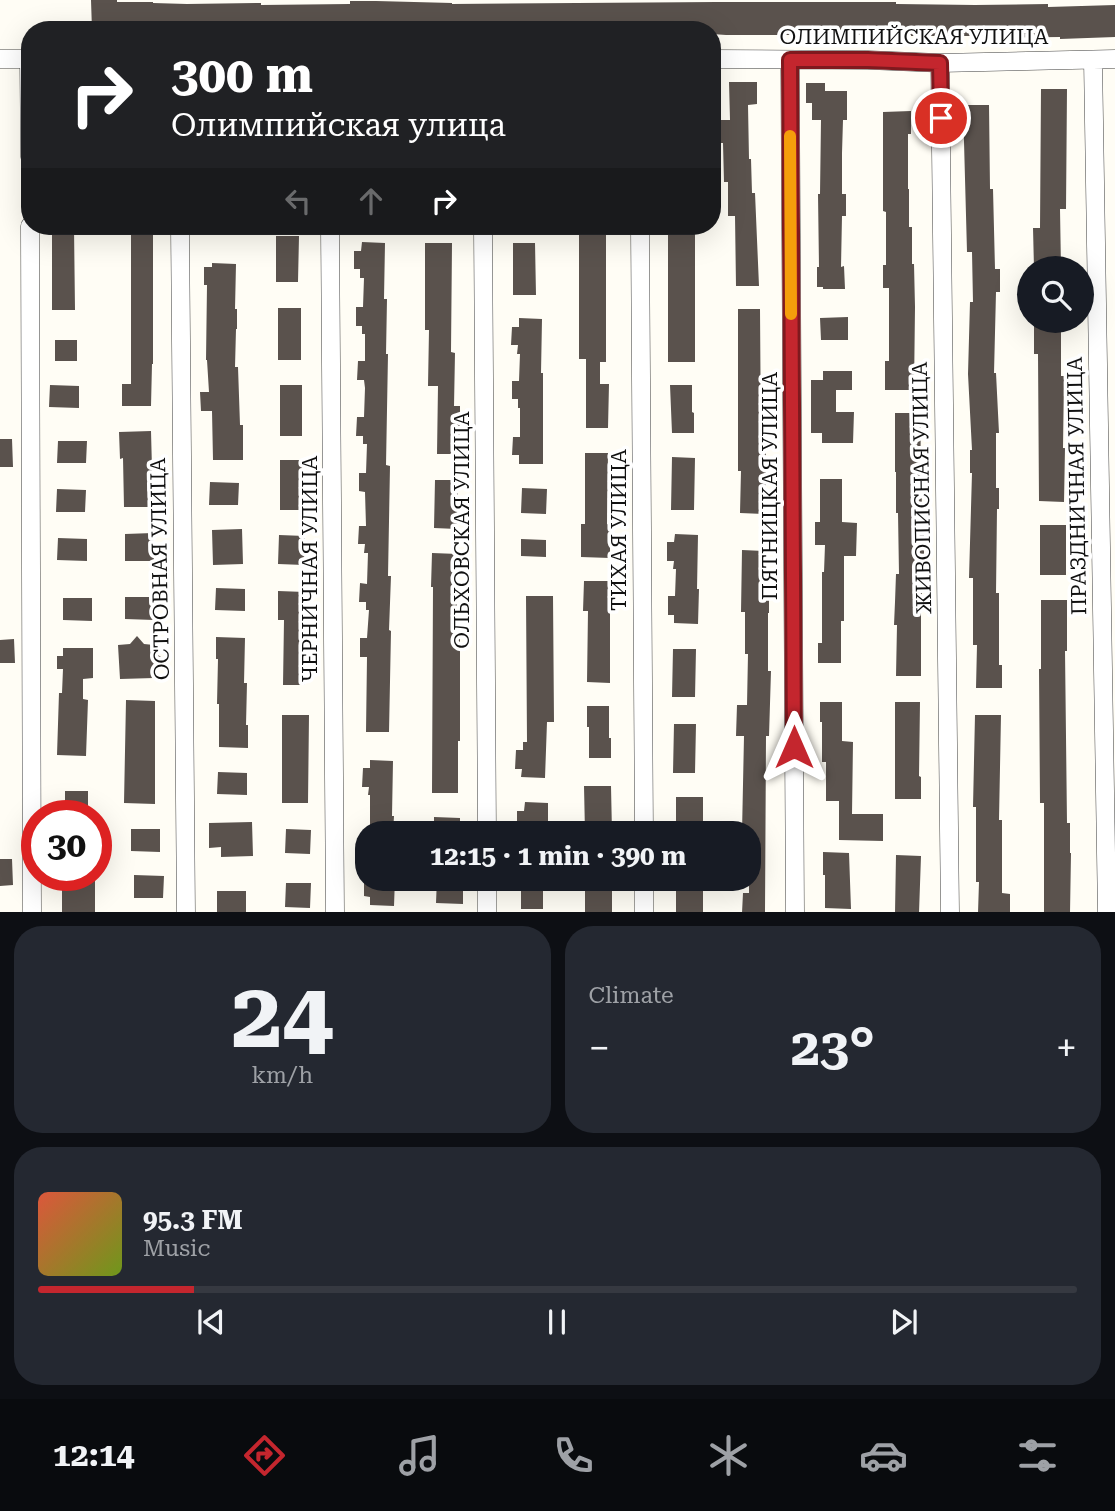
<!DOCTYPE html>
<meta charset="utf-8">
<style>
:root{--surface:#171b24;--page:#242831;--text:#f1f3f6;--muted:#9ea1a6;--line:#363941;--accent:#c4262e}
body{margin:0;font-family:"Roboto Serif",serif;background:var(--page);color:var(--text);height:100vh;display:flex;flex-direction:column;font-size:26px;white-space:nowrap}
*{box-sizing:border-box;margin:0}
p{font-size:23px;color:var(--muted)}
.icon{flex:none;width:38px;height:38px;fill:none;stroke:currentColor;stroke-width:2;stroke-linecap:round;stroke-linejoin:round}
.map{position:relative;height:912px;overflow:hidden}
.sheet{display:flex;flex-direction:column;gap:14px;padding:14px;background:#0d0f14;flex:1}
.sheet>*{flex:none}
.banner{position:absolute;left:21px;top:21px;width:700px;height:214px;border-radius:28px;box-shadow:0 7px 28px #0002;background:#202124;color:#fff;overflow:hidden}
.fabs{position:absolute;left:1017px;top:256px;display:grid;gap:14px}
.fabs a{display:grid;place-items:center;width:77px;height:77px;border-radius:50%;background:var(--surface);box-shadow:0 7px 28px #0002;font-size:35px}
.speed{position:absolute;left:21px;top:800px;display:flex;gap:14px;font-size:35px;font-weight:700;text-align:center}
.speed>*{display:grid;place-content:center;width:91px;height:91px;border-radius:50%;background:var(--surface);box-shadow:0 7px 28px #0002;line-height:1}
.speed .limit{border:10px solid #d22;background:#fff;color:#111}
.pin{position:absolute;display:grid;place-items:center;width:60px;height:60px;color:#fff;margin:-30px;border:4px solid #fff;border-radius:50%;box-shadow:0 2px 7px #0007}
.me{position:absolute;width:77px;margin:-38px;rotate:0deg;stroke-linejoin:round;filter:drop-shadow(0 0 5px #0008)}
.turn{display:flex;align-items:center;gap:24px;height:147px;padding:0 35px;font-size:32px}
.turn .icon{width:91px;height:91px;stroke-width:2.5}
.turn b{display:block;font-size:49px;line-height:60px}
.lanes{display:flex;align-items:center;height:66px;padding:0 35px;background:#0003;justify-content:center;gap:35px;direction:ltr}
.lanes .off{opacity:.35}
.big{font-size:52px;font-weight:700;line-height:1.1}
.sheet .widget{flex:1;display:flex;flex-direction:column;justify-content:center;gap:10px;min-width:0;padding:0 24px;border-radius:28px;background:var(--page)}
.sheet .dial{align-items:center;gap:0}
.dial b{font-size:91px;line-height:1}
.song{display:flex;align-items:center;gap:21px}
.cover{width:84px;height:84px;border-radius:10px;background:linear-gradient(135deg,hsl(10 70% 55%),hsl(80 70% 35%))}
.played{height:7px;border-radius:4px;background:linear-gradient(90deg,var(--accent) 15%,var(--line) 15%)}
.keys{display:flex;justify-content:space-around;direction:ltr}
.heat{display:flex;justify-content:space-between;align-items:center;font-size:38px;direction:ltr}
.sheet .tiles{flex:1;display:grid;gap:14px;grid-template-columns:1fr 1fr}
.widget:last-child{grid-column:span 2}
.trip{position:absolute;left:355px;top:821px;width:406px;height:70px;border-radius:28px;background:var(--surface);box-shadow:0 7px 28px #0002;font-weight:700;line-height:70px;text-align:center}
.menu{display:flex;height:112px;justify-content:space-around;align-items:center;background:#090b0e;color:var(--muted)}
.menu .icon{width:49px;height:49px}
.menu .selected{color:var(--accent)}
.menu b{font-size:32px;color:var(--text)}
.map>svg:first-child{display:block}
.building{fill:#5a524d}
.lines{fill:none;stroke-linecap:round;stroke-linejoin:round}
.street-casing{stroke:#444;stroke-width:19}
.street{stroke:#fff;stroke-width:18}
.route-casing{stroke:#7f191e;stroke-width:18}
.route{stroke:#c4262e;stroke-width:12}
.slow{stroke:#f59e0b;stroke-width:12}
.labels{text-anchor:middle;stroke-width:7;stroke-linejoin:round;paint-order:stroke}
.street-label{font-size:21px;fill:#111;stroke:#fff}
</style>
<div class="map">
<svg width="1115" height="913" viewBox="0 0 1115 913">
<rect width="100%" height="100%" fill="#fffdf5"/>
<path class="building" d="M91 0H117V2H153V3L187 4 261 3V5L350 4V1H376L452 3V4L716 2H896V4L975 5 1048 4V7L1115 5V37L1060 39V37L985 38V36H911V35H726L712 34V30H92Z
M729 82H757V104L748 105 749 159H751L752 193H755L759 286H736L735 216H728V182H724L723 143H721L720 120H730Z
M806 83H825V91H847V120H843L842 153V194H846V216H842L841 267 844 266 845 289H823V287H817V267H819L818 194H820L821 120H812V103H806Z
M1041 89H1067L1066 209H1060L1061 268H1034L1033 228H1040Z
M963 105H989L990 189H993L995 269H1000V292H996L994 373H996L999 433H996V488H999V509H997L996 593H999V665H1002V688H976L977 645H973V578H969L972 473H970V450H972L968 374 970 302H973L972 252H967Z
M911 111V134H908V189H909V227H912V264H914L915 307 914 390H885V361H889V288H883V265H886V212L883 211V112Z
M131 226H153V364H152L151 406H122V384H131Z
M52 227H74L75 310H52Z
M579 229H606V362H600V384H609L608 428H586V359H579Z
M668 232H695V362H668Z
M276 236H299L298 282H276Z
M362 242 385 243 384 299H387L386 354H388L386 465 390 466 388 576H391L389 630 391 631 389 732H366L367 657H360V638H367L369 610H366V602H359L360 583 367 584 368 553H364L365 544H358L359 526H366L365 492 359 491V473H366L367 444H363V436H356L357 417H364L365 388 364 380H357L358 361H365V334H362V326H356V307H363L364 278H360V269H354V251H361Z
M425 243H452L451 352 455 353 454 406H460V454H437L438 386H428L429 330H425Z
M513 243H535L536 295H513Z
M212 263 236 264 235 309H237V329H236L235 367H238L240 425H243V460H213L212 411H201L200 392H209L207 360H206L207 285H204V267H212Z
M278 308H301V360H278Z
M738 309H760L761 448H766V514L740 513 741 471H738Z
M848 317V340H821L820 318Z
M519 318 542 319 541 373H543V464H519V455H512L513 437H520V408H518V399H512V381H519L520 354H517L518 345H511L512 327H519Z
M1034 320H1061V376H1064L1063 448H1065L1064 502 1039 501 1038 354H1034Z
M55 340H77V361H55Z
M823 371H852V390H836V412H854L853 443H822V433H811V380H823Z
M50 385 79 386V408L49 407Z
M280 385H302V436H280Z
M670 385H692V412L694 413V433H672Z
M895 413H921L920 491H922L921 534H924V566H922V597H921V676H896L897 625H894L895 602 896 574H899L898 513H896V472H895Z
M151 431 153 507H124L123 458 120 459 119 432Z
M0 439H12L13 467H0Z
M58 441H87L86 463H57Z
M585 453H608L607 524 610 525V558L581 557V524H585Z
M672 457 695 458 694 510H671Z
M280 460H302L303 510H280Z
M820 479H842V522L857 523 856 556H844V621H841V663H818V643H822V572H824L825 545H815V522H820Z
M435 480H458L457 529 434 528Z
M210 482 239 483 238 505H209Z
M522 488 547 489 546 514 521 513Z
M57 489 86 490 85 512H56Z
M1040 525H1066V575H1040Z
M242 529 243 564 213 565 212 530Z
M153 533 154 561H125V534Z
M675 534 698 535 697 589H699L698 624 674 623V615H668V596H675L676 569H673L674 561H667V542H674Z
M279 535 305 536 304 565 278 564Z
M58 538 87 539V561L57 560Z
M521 539 546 540V557L521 556Z
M742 550 764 551V594H769V613H768V671H771L769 736H766L765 913H742L743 893H749V833H742L744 736H736L737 705H747L748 654H745V612H741Z
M432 553 458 554 457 607H460V741H458V793H432L433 587H431Z
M584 581H613L612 612H610V683L587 682 588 611H583Z
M216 588 245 589V611L215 610Z
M278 591 305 592 304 633H306L305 685H283L284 620H278Z
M526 596H553L554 722H547L545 778 521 777 522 769H515L516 750H523V742H527Z
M125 597H155L154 620 125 619Z
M63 598H92V621L63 620Z
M1041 600H1067V651H1065L1067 823H1070V853H1071L1070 913H1044V803H1040L1039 669H1041Z
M137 636 144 644 154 645 155 653 164 659 156 666 154 678 120 679 118 645 130 644Z
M216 637 245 638 244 683H247L246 725H248V748L219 747V704H217L218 659H216Z
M14 639 15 663H0V640Z
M63 648H93V678L83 679V699L88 700 86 756 57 755 59 693H62L63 669H57V656H63Z
M673 649H696L695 697H672Z
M126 700 155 701V804L124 803Z
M820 702H842V741L853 742 852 814H883V841L839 840V801H826V762H822V722H820Z
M895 702H920L919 776 921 777V799H895Z
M587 706H609V738H611V758H589V727H587Z
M282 715H309L308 803H282Z
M975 715H1001L999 820H1002V893L1010 894V913H978L979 882H976V807H973Z
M674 724H696L695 773H673Z
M370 760 393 761 392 816H394L393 833H370V795H368L369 787H362L363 768H370Z
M218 772 247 773V795L217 794Z
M584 786H611L612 833H585Z
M65 791H88V812H65Z
M676 797H703V833H676Z
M525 802 548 803V833H523L524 829H517V811H524Z
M434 817 460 818V833H434Z
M252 822 253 856 221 857V847L209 848V823Z
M131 829H160V852L131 851Z
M286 829 311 830 310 854 285 853Z
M823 852 849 853 851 909 825 908V875H823Z
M896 855 921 856 919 913H895Z
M0 859H12L13 885 0 886Z
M134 875 164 876 163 898H134Z
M62 878H95V913H62Z
M364 878H395L394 906 370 905V897L364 896Z
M437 878H463V904L436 903Z
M521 878H543V909H521Z
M585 878H612V913H585Z
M676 878H703V913H676Z
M286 883H311L310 908 285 907Z
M217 891H246V913H217Z"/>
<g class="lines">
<defs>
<path id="street" d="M0 59H30
M29 59 30 157
M712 59 868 60 940 63 1115 59
M790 60 795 913
M1093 60 1107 913
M940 63 950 913
M30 226 32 913
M180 226 186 913
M330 226 335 913
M483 226 487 833
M640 226 644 833
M487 878V913
M644 878V913"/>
</defs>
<use href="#street" class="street-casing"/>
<use href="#street" class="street"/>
</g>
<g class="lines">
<defs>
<path id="route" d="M794 747 790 60H868L940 63 941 118"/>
</defs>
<use href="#route" class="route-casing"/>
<use href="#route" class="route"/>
<path class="slow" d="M790 136 791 314"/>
</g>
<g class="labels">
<g class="street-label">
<text x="914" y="44">ОЛИМПИЙСКАЯ УЛИЦА</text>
<text transform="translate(770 486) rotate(-90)" y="7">ПЯТНИЦКАЯ УЛИЦА</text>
<text transform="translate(1077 486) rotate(-91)" y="7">ПРАЗДНИЧНАЯ УЛИЦА</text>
<text transform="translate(922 488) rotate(-91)" y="7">ЖИВОПИСНАЯ УЛИЦА</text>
<text transform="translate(462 530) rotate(-90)" y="7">ОЛЬХОВСКАЯ УЛИЦА</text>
<text transform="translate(619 530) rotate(-90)" y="7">ТИХАЯ УЛИЦА</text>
<text transform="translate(160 569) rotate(-91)" y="7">ОСТРОВНАЯ УЛИЦА</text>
<text transform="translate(310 569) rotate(-90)" y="7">ЧЕРНИЧНАЯ УЛИЦА</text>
</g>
</g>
</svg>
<div class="fabs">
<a><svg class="icon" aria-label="search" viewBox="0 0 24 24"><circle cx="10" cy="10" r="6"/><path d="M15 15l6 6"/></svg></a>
</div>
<div class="speed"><div class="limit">30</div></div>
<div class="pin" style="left:941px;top:118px;background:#d93025"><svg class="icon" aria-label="arrive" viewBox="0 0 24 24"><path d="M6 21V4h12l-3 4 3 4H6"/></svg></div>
<svg class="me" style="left:794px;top:747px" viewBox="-20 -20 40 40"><path d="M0-17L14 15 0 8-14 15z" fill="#c4262e" stroke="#fff" stroke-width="4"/></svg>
<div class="trip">12:15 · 1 min · 390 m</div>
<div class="banner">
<div class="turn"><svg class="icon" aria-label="right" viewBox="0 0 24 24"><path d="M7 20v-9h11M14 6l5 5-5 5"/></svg><div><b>300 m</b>Олимпийская улица</div></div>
<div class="lanes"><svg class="icon off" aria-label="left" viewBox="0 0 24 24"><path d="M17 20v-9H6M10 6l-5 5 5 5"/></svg><svg class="icon off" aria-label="ahead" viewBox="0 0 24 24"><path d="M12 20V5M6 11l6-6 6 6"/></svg><svg class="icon" aria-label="right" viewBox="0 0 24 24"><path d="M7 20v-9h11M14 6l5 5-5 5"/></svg></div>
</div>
</div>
<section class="sheet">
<div class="tiles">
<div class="widget dial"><b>24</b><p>km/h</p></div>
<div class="widget"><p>Climate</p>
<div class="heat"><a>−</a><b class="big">23°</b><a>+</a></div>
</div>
<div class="widget">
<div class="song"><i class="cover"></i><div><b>95.3 FM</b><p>Music</p></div></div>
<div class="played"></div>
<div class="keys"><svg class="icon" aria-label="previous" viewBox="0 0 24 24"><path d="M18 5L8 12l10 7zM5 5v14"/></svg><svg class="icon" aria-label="pause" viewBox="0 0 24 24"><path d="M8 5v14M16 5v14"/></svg><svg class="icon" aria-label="next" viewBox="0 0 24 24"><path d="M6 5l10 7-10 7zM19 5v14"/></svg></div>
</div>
</div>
</section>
<nav class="menu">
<b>12:14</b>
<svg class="icon selected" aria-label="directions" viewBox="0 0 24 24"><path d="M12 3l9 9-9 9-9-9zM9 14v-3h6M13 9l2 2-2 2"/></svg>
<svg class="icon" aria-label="music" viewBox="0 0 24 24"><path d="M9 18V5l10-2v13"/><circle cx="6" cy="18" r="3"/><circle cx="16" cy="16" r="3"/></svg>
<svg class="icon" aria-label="phone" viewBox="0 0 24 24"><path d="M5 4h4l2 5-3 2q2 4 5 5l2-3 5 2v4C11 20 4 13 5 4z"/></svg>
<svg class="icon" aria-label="climate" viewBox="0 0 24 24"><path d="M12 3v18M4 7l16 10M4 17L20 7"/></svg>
<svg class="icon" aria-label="car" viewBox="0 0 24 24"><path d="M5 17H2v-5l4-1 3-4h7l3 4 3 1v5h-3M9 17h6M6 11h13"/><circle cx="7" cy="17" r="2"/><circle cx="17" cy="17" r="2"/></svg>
<svg class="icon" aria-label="filters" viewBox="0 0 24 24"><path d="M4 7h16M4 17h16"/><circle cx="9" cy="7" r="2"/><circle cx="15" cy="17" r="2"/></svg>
</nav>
